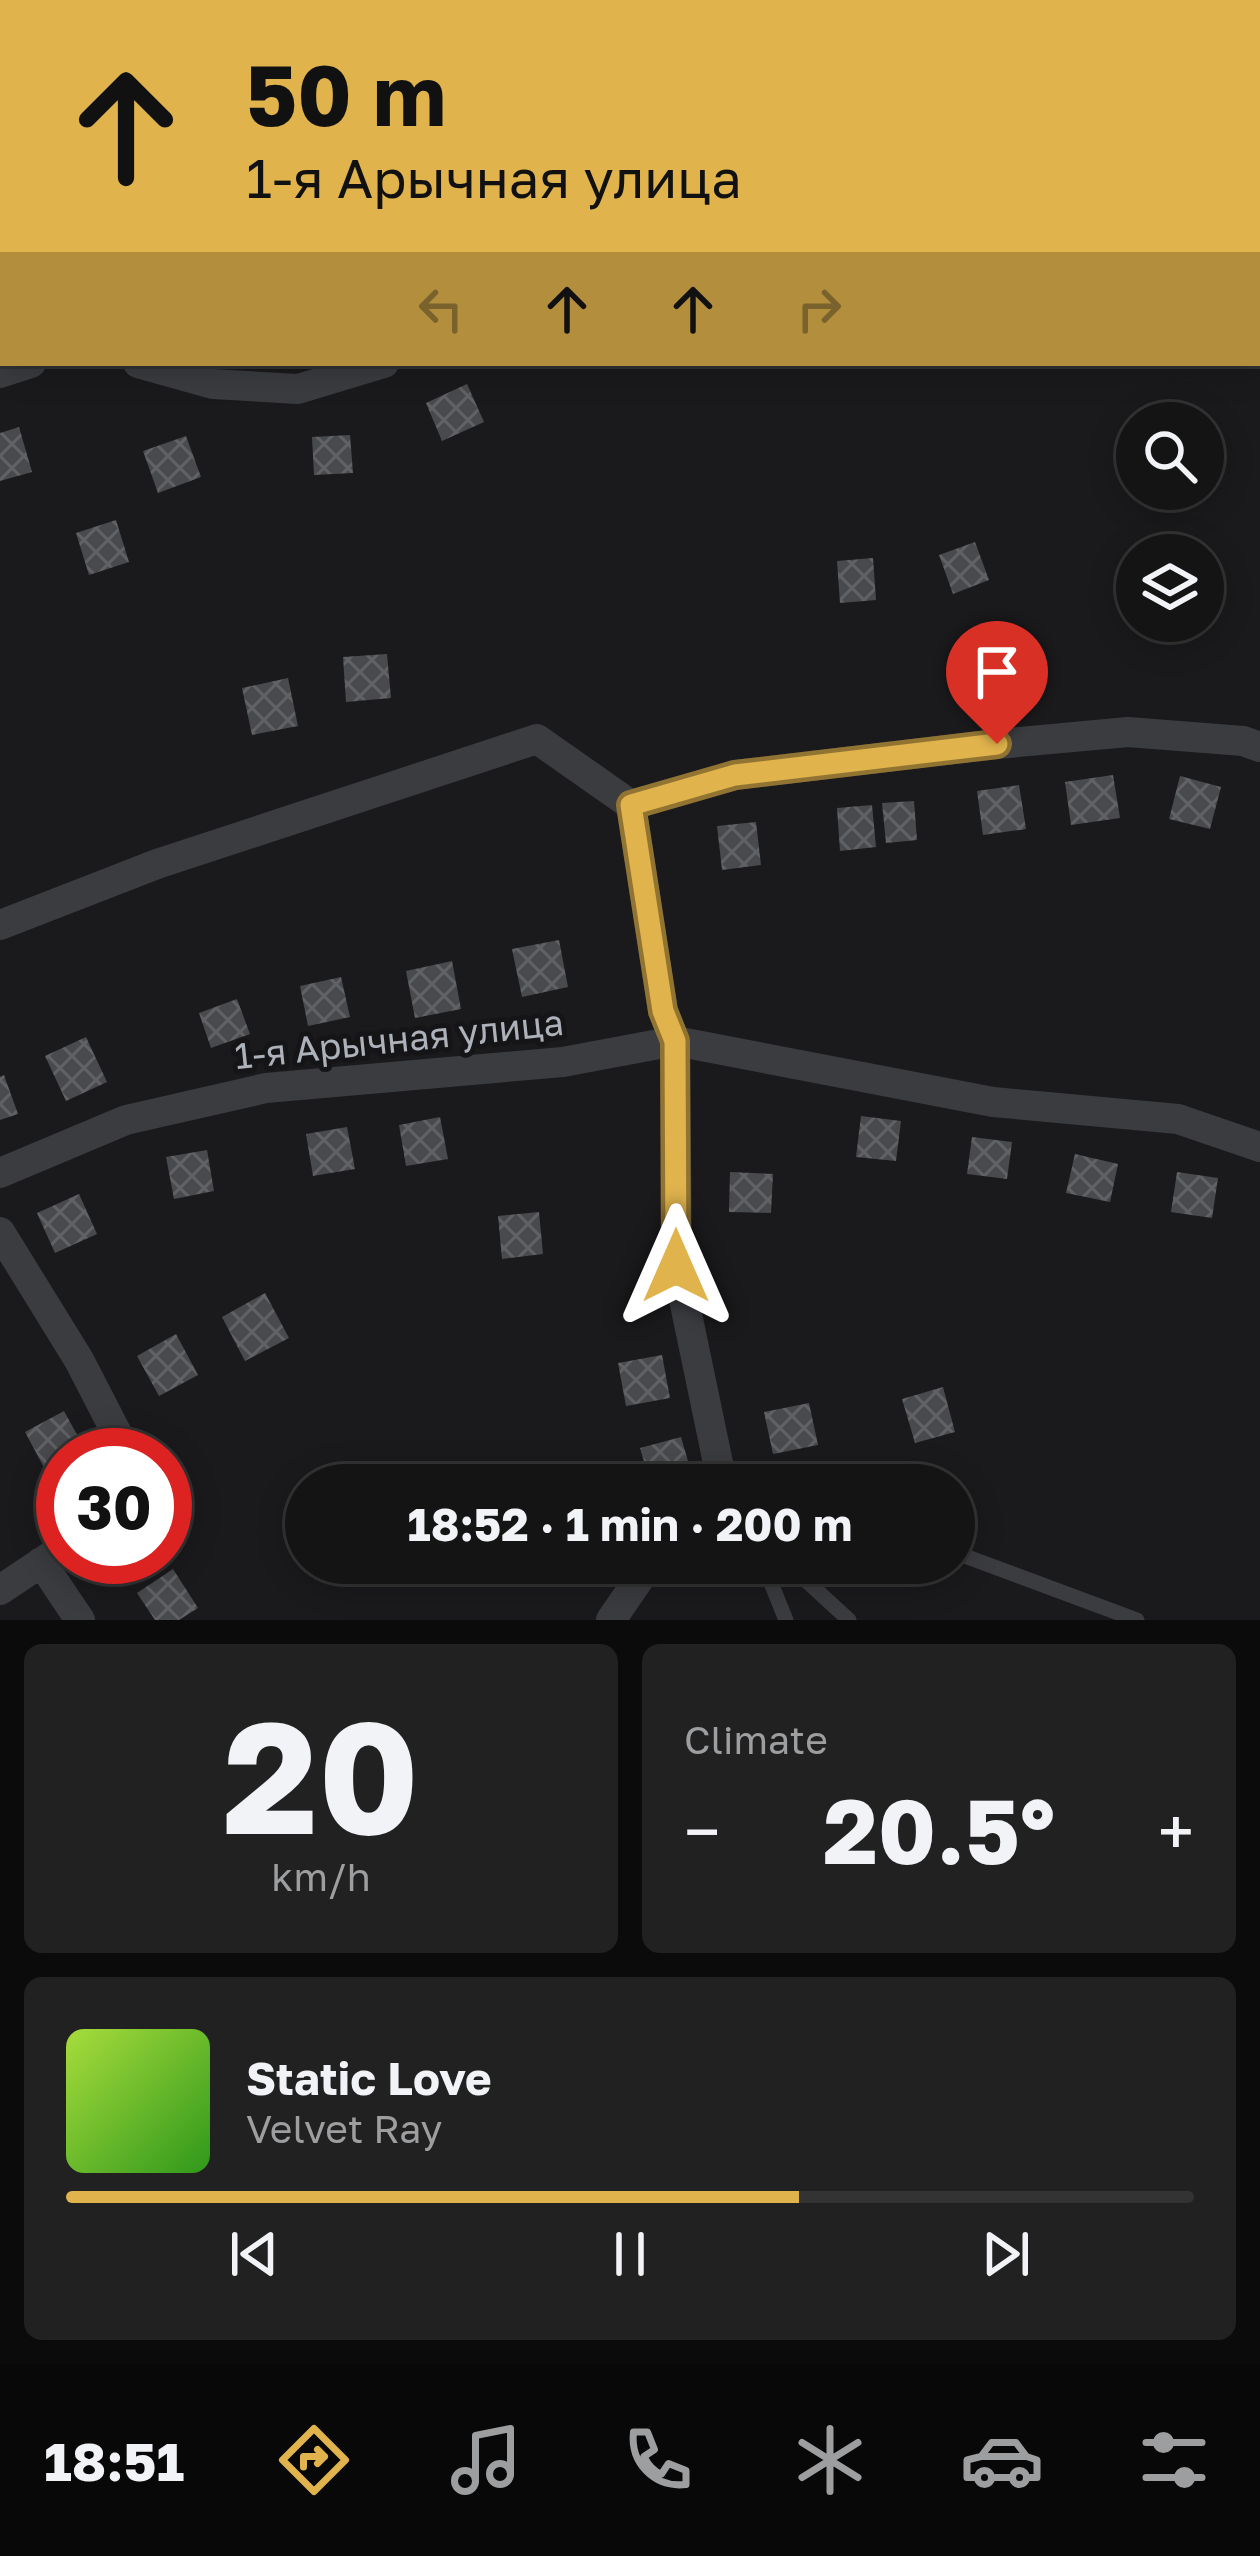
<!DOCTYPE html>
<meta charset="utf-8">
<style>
:root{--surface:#141415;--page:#212122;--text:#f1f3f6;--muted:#9d9ea0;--line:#333334;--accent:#e0b34d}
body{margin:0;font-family:"Golos Text",sans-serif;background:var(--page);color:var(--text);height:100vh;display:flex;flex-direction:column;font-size:45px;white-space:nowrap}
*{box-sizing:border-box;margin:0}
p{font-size:39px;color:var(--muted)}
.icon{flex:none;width:66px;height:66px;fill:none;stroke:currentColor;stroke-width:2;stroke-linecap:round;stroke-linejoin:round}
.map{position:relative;height:1620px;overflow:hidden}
.side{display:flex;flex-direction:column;gap:24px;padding:24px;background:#0b0b0c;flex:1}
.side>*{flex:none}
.guide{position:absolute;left:0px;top:0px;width:1260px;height:366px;box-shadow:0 6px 30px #0003,0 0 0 3px var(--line);background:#e0b34d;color:#111;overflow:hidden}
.buttons{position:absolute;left:1116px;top:402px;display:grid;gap:24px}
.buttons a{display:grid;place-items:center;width:108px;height:108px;border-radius:50%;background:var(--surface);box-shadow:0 6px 30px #0003,0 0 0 3px var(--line);font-size:60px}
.speed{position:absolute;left:36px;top:1428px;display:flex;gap:24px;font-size:60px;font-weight:700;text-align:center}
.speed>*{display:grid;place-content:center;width:156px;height:156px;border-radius:50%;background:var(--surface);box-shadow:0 6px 30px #0003,0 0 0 3px var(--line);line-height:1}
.speed .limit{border:18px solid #d22;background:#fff;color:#111}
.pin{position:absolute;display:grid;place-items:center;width:102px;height:102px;color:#fff;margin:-123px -51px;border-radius:50% 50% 50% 0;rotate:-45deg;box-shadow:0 0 12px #0007}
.pin .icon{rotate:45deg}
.me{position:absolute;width:132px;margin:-66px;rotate:0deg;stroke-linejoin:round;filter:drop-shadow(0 0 9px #0008)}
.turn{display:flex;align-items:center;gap:42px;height:252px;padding:0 48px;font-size:54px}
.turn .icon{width:156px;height:156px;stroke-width:2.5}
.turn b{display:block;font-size:84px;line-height:102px}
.lanes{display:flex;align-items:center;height:114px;padding:0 48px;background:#0003;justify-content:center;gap:60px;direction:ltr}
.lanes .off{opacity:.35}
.big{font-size:90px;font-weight:700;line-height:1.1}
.side .tile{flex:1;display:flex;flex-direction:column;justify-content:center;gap:18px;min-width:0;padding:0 42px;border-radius:18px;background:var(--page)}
.side .dial{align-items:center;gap:0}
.dial b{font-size:156px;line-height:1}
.song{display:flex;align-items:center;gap:36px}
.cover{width:144px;height:144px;border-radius:18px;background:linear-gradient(135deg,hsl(80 70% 55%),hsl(110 70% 35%))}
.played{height:12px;border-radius:6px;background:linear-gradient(90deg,var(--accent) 65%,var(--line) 65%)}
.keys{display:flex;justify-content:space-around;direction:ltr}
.heat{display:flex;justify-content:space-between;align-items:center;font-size:66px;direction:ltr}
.side .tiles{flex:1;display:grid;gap:24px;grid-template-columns:1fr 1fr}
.tile:last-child{grid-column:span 2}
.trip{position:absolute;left:285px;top:1464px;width:690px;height:120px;border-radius:60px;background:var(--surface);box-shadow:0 6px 30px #0003,0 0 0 3px var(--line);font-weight:700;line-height:120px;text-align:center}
.dock{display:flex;height:192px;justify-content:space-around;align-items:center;background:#080808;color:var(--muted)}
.dock .icon{width:84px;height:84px}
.dock .active{color:var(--accent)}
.dock b{font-size:54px;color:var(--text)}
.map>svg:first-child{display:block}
.building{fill:url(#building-cross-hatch)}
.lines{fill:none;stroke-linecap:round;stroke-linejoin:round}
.lane{stroke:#3b3c40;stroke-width:15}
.street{stroke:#3b3c40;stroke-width:30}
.route-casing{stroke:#927432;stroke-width:30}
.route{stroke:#e0b34d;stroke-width:21}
.labels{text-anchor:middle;stroke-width:10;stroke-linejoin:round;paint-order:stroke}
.street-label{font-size:36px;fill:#adb1ba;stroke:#151517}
</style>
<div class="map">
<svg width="1260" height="1620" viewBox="0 0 1260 1620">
<defs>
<pattern id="building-cross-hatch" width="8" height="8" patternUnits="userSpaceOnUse" patternTransform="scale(3)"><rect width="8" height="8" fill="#494a4e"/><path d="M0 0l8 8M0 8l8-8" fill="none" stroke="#616265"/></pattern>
</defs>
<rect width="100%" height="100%" fill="#1a1a1c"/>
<path class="building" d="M467 384 484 422 442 441 426 403Z
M19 427 32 472 0 481V433Z
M350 435 353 473 314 475 312 437Z
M186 436 201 477 158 493 143 451Z
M116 520 129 562 89 575 76 533Z
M975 542 989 580 953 594 939 555Z
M873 558 876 600 840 603 837 561Z
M387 654 391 698 346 702 343 657Z
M288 678 298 726 252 735 242 688Z
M1113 775 1120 818 1071 825 1065 782Z
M1180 776 1221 787 1210 829 1169 819Z
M1019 785 1026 829 983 835 977 791Z
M914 801 917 840 886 843 882 803Z
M872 805 876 847 840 851 837 808Z
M756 822 761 865 722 870 717 826Z
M559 940 568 987 522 997 512 949Z
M452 961 461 1009 415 1018 406 971Z
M341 977 350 1017 308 1026 300 986Z
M237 999 250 1034 211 1048 199 1013Z
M86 1037 107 1082 66 1101 45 1056Z
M4 1075 18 1114 0 1120V1077Z
M861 1116 901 1121 896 1161 856 1157Z
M440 1117 448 1159 406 1166 399 1125Z
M347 1127 355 1169 313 1176 306 1134Z
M972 1137 1012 1142 1007 1179 967 1174Z
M207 1150 214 1191 174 1199 166 1157Z
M1075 1154 1118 1164 1110 1202 1066 1193Z
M730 1172 773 1174 771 1213 729 1212Z
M1177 1172 1218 1178 1212 1218 1171 1212Z
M79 1194 97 1234 55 1253 37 1213Z
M539 1212 543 1254 502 1259 498 1216Z
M265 1293 289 1338 245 1361 222 1317Z
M176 1334 198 1375 159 1396 137 1356Z
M662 1355 670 1398 626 1406 618 1363Z
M943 1387 955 1432 915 1443 902 1399Z
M809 1403 818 1445 773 1454 764 1412Z
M64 1411 86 1451 63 1455V1464L47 1473 25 1432Z
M681 1437 694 1482 651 1485 640 1448Z
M306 1524V1563H320L310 1571 285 1542Z
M173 1569 198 1608 179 1620H155L137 1593Z"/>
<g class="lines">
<path class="lane" d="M308 0 312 3
M211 3 213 0
M0 249 3 246
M954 1552 1137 1620
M763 1563 786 1620
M787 1563 849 1620"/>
<path class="street" d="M1257 18 1260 22
M1257 123 1260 122
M138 363 213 384 298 389 384 363
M0 373 31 363
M631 805 735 775 997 744 1128 732 1243 741 1260 747
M0 925 157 864 537 739 631 805 663 1011 675 1041 677 1266 722 1482 719 1485
M0 1173 126 1120 266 1088 563 1062 675 1041 993 1102 1178 1119 1260 1147
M0 1232 79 1360 128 1455
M41 1562 80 1620
M0 1590 63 1548
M611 1620 650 1563"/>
</g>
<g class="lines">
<defs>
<path id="route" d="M676 1266 675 1041 663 1011 631 805 735 775 997 744"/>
</defs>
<use href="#route" class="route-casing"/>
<use href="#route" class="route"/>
</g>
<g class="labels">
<g class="street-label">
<text transform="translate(399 1039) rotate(-6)" y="13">1-я Арычная улица</text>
</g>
</g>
</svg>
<div class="buttons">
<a><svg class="icon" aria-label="search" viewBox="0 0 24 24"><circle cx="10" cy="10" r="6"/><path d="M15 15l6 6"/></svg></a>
<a><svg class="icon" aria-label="layers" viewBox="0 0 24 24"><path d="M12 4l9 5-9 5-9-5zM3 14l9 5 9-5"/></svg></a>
</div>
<div class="speed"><div class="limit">30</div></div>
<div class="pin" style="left:997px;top:744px;background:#d93025"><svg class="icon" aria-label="arrive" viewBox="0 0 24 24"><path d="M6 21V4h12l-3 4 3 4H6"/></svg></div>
<svg class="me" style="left:676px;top:1266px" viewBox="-20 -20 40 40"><path d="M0-17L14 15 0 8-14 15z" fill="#e0b34d" stroke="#fff" stroke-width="4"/></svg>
<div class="trip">18:52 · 1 min · 200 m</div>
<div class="guide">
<div class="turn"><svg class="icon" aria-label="ahead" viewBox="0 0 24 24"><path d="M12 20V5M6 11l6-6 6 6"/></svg><div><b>50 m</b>1-я Арычная улица</div></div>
<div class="lanes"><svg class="icon off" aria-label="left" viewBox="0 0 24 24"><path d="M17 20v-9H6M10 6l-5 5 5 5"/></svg><svg class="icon" aria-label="ahead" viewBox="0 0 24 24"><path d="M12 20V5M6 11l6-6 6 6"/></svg><svg class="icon" aria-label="ahead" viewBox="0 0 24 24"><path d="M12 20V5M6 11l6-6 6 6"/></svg><svg class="icon off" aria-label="right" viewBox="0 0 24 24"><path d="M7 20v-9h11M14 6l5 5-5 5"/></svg></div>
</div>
</div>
<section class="side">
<div class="tiles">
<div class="tile dial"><b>20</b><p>km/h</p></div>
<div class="tile"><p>Climate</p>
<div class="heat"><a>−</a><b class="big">20.5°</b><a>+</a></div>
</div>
<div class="tile">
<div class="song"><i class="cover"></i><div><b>Static Love</b><p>Velvet Ray</p></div></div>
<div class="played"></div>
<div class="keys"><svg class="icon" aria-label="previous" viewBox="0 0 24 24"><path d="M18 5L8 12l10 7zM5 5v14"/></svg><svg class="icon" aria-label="pause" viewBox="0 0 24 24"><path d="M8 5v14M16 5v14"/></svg><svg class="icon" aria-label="next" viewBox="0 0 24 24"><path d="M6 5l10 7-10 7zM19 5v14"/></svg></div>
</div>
</div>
</section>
<nav class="dock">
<b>18:51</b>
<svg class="icon active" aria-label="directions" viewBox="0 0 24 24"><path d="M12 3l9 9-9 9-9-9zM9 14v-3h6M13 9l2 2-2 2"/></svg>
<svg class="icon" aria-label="music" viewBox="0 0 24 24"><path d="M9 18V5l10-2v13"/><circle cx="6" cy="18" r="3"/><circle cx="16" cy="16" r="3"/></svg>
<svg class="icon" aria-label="phone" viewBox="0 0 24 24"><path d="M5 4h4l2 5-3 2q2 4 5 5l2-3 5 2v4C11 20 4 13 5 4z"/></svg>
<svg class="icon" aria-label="climate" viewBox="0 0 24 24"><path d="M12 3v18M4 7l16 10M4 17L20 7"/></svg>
<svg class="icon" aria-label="car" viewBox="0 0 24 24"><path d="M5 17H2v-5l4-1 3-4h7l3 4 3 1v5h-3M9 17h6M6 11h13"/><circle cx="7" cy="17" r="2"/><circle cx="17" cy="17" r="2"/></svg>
<svg class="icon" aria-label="filters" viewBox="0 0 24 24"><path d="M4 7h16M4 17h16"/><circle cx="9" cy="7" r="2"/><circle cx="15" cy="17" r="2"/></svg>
</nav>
